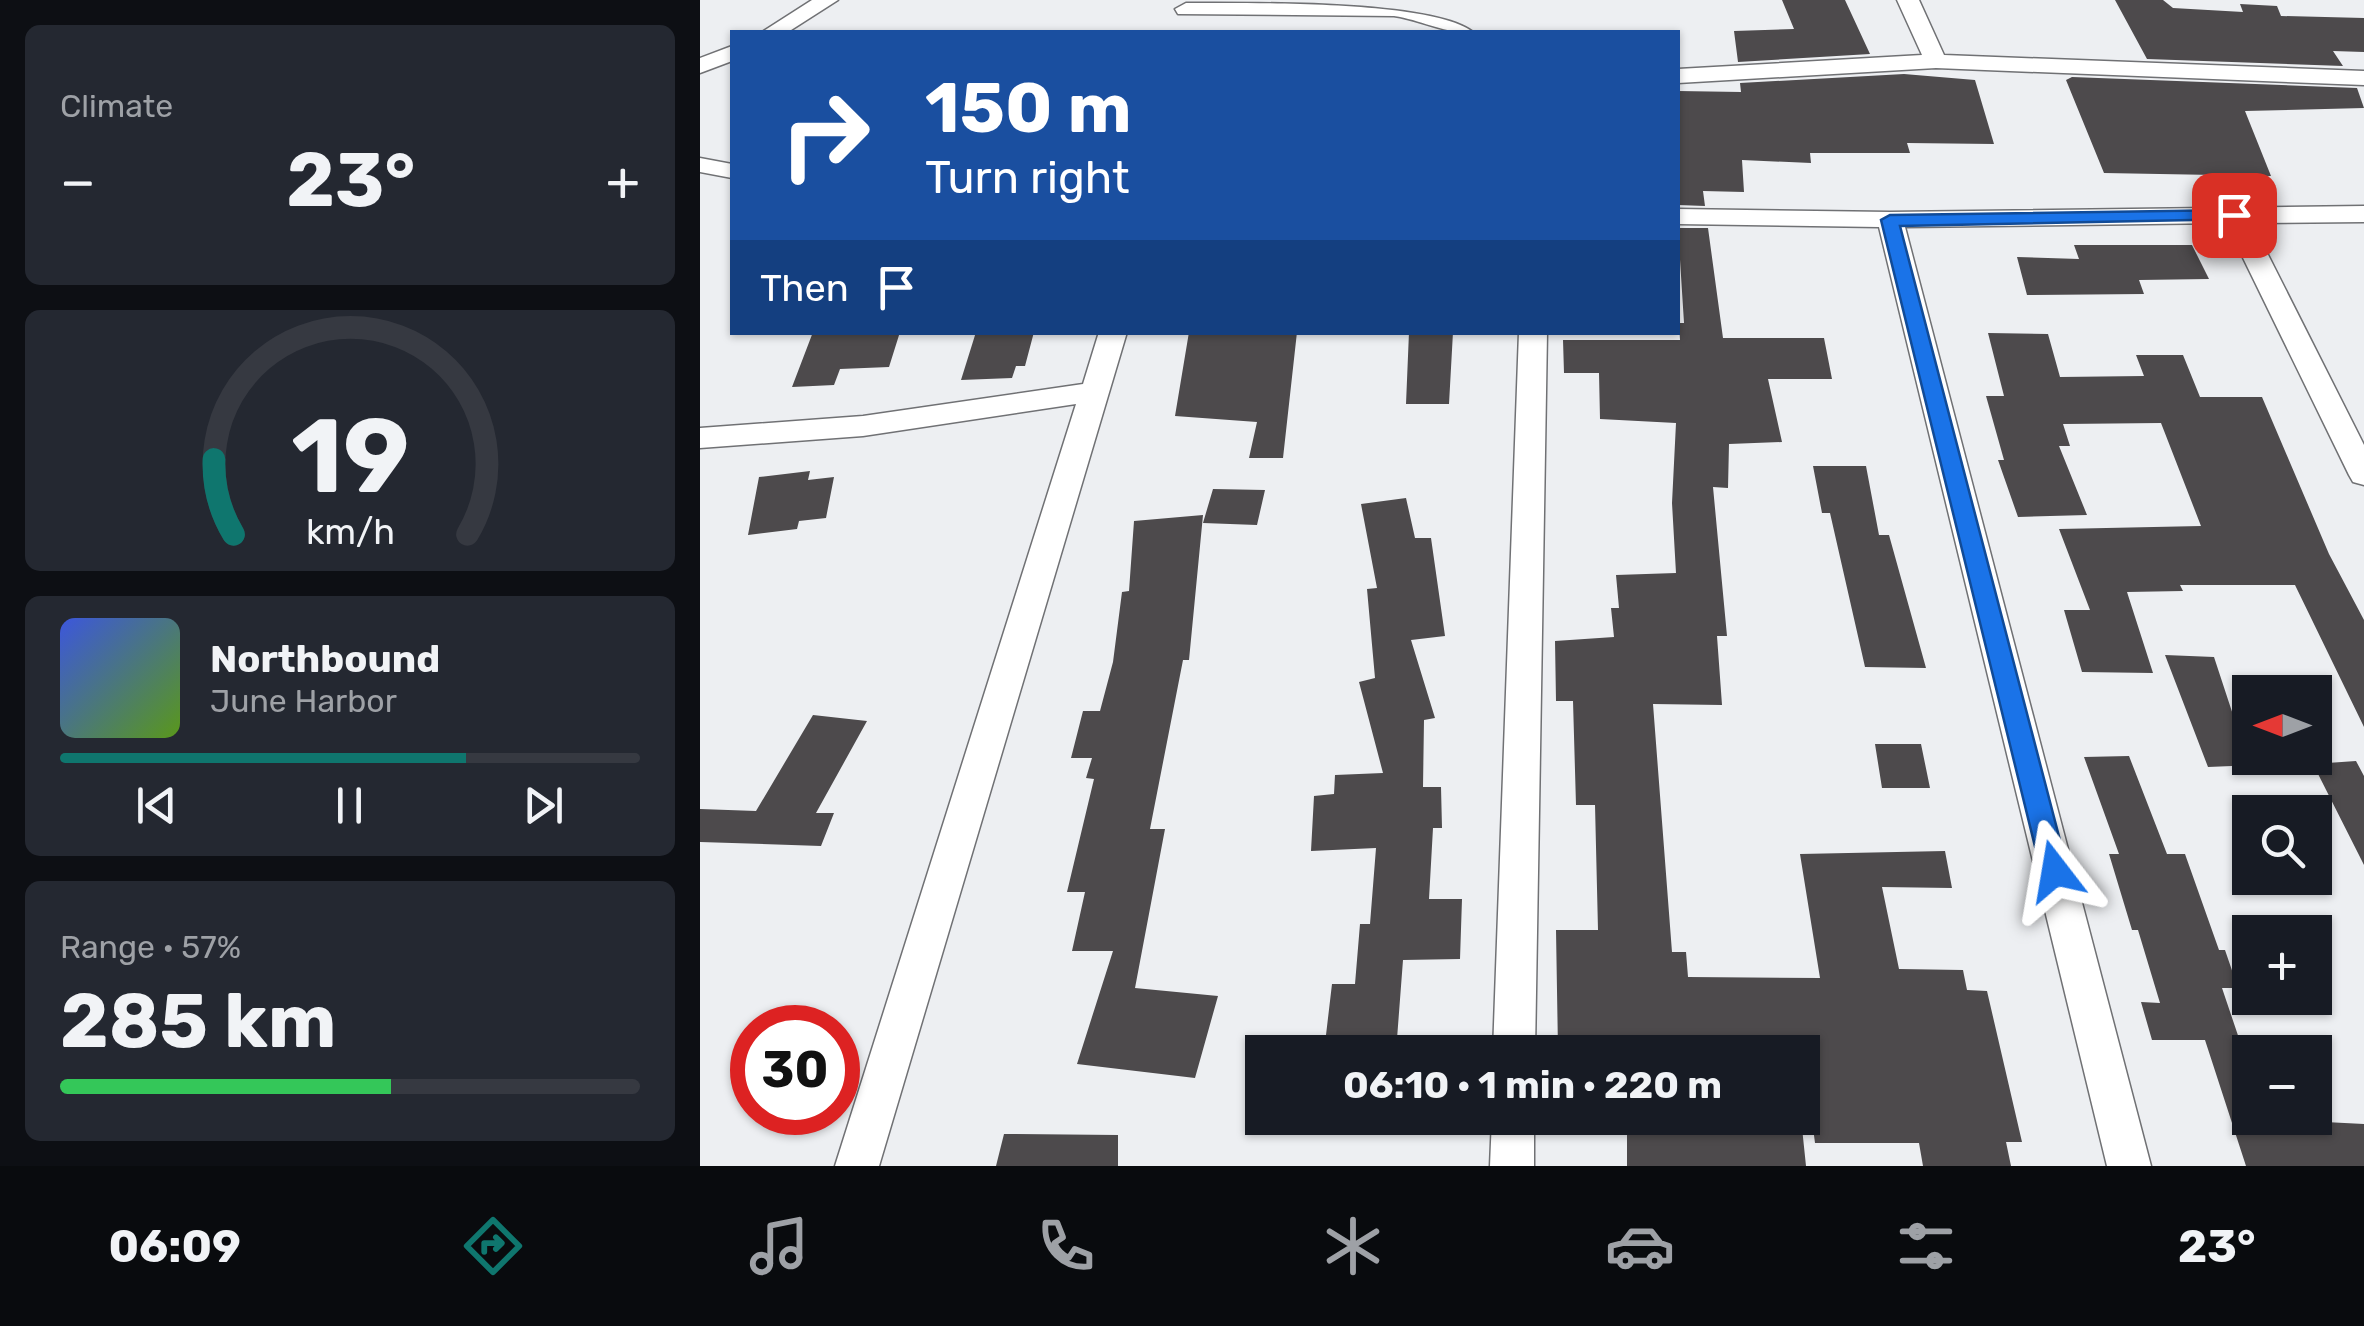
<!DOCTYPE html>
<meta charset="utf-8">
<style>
:root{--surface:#171b24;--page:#242831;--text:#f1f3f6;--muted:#9ea1a6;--line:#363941;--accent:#0f766e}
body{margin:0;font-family:Rubik,sans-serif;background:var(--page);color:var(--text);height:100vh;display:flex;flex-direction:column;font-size:38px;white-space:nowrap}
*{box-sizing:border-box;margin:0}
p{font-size:32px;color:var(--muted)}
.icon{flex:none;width:55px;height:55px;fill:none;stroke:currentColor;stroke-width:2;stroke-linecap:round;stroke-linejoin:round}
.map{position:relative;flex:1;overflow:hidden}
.side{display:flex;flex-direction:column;gap:25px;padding:25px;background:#0d0f14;width:700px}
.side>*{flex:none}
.hud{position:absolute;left:30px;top:30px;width:950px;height:305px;border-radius:0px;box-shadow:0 2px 8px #0004;background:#1a4fa0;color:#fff;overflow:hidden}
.needle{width:65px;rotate:270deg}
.fabs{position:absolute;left:1532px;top:675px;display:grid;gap:20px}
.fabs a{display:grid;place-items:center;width:100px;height:100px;border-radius:0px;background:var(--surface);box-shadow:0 2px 8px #0004;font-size:50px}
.speed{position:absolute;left:30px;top:1005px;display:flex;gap:20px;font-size:50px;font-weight:700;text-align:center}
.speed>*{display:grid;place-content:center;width:130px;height:130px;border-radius:50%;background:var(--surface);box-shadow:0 2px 8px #0004;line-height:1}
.speed .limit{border:15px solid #d22;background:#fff;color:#111}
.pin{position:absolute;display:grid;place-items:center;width:85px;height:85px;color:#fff;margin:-42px;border-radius:20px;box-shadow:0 5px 15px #0006}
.me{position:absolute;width:110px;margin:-55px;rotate:346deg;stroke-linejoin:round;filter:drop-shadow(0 0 8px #0008)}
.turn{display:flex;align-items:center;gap:35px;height:210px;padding:0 30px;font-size:45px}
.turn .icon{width:130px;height:130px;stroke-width:2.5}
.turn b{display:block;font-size:70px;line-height:85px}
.then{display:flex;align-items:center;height:95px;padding:0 30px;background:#0003;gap:20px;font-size:38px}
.big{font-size:75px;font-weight:700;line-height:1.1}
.side .tile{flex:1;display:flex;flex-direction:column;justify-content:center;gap:15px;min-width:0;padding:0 35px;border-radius:15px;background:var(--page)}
.side .dial{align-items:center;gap:0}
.dial svg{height:260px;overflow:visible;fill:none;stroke:var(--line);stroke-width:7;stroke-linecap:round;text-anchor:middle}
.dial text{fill:var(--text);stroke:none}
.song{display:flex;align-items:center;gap:30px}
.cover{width:120px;height:120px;border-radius:15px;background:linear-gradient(135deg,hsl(230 70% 55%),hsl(90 70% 35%))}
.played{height:10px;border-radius:5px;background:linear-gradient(90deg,var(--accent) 70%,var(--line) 70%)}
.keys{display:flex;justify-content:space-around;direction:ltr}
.heat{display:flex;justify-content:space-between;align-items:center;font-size:55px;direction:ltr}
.charge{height:15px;border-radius:8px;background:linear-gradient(90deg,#34c759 57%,var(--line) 0)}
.trip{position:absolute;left:545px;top:1035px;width:575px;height:100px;border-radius:0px;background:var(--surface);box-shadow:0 2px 8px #0004;font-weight:700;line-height:100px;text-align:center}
.dock{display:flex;height:160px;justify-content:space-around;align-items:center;background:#090b0e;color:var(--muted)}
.dock .icon{width:70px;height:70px}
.dock .on{color:var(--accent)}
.dock b{font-size:45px;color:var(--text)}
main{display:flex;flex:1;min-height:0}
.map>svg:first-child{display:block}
.building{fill:#4d4a4c}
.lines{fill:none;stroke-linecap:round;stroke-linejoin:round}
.minor-casing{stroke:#707174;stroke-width:3}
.minor{fill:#fff;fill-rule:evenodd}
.route{fill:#1a73e8;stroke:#114b97;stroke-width:2.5}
</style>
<main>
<section class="side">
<div class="tile"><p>Climate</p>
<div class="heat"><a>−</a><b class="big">23°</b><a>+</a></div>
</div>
<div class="tile dial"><svg viewBox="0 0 100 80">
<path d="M14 69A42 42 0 1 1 86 69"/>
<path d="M14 69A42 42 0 0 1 8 46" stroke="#0f766e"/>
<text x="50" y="56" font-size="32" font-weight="700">19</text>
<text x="50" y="72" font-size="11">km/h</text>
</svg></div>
<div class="tile">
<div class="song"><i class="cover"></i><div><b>Northbound</b><p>June Harbor</p></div></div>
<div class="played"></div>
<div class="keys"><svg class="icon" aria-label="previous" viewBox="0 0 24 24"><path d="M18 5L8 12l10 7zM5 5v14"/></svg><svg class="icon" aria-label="pause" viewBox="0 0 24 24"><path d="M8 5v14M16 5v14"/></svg><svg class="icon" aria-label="next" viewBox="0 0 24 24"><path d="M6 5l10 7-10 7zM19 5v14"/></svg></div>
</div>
<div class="tile"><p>Range · 57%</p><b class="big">285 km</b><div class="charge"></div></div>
</section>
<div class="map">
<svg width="1664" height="1166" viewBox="0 0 1664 1166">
<rect width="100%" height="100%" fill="#edeff2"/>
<path class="building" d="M1082 0H1145L1170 54 1038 62 1034 31 1094 29Z
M1415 0H1463L1473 8 1543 12 1540 4 1577 6 1581 16 1664 18V52L1633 51 1643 66 1447 59Z
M1204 74 1275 80 1294 144 1207 143 1210 153H1110L1111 163 1042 160 1044 192 1003 191 1005 206 978 205V91L1041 92 1040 83Z
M1372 77 1657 88 1664 108 1545 111 1571 176 1404 173 1366 80Z
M978 228H1008L1023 338H1124L1132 379H1068L1082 442 1029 444 1028 488 1013 487 1027 636H1017L1022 705 953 704 972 952H986L988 977 1120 978 1100 854 1245 851 1252 888 1182 887 1199 969 1263 970 1267 990 1287 991 1322 1142H1306L1311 1166H1223L1219 1143H1115L1102 1043 983 1042 984 1049 858 1050 856 930H898L895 805H876L873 701H856L855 641 914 637 911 608H919L916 575 976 573 972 503 976 423 900 419 899 373H864L863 340H980L979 323H984Z
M1374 245H1492L1509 279 1439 280 1444 294 1327 295 1317 257 1379 259Z
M113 332H200L189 367 140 369 134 385 92 387Z
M276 332H334L325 366H316L312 378 261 380Z
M489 332H597L583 458H549L557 422 475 416Z
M709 332H753L749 404H706Z
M1288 333 1348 334 1360 377 1444 376 1436 355H1483L1500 397H1562L1629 554 1664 620V727L1595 585H1480L1483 591 1427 592 1453 673 1382 672 1364 610H1390L1359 529 1501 526 1461 423 1363 424 1370 446H1359L1387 515 1318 517 1298 460H1304L1286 396H1304Z
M1113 466H1166L1179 535H1189L1226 668 1165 667 1130 513H1122Z
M110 471 108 480 134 477 126 518 99 521 97 529 48 535 59 477Z
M513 489 565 490 557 525 503 523Z
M706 498 715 538H731L745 636 711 640 735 718 724 720 723 787H741L742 828H733L729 899H762L760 959 703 960 696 1052H624L632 984H655L660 924H670L676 848 611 851 614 796 634 794 635 775 683 773 659 682 675 678 667 589 677 588 661 504Z
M503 515 489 660H483L450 829H465L435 988 518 996 495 1078 377 1064 413 951H372L385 892H367L394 779 386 778 392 758H371L383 711H400L413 662 422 592 429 591 434 521Z
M1465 655 1514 657 1538 730 1556 765 1508 767Z
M113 715 167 721 116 813H134L121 846 0 842V809L56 811Z
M1175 744H1221L1230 788H1182Z
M1429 756 1467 854H1485L1519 950H1525L1538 988H1522L1550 1071V1118L1664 1124V1166H1546L1505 1040H1452L1441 1002 1460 1003 1438 930H1432L1409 854H1419L1384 757Z
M1656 761 1664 776V865L1613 764Z
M927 1118H1101L1106 1166H927Z
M304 1134 418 1135V1166H296Z"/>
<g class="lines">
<defs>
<path id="minor" d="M112 0H138L88 32H62Z
M1197 0H1219L1244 55 1664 71V85L1236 68 978 83V69L1222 55Z
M486 3C548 3 732 0 773 32 744 34 722 20 694 16L478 14 475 9Z
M32 46V61L0 73V58Z
M0 158 32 164V178L0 172Z
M1664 206V222L1552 223 1664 445V485L1653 482 1649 475 1526 223 1205 227 1451 1166H1407L1179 227 978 224V209L1190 212Z
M399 332H427L179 1166H135L376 404 163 436 0 448V428L163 416 383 384Z
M819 332H847L835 1052H793Z
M792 1118H834V1166H790Z"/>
</defs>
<use href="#minor" class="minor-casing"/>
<use href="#minor" class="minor"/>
</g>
<path class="route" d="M1534 210 1541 211V219L1200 226 1368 871 1364 879H1345L1341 871 1181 220 1190 215Z"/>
</svg>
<div class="fabs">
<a><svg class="needle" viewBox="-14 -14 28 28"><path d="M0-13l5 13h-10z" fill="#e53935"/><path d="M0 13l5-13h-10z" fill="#9ea1a6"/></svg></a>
<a><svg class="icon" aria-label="search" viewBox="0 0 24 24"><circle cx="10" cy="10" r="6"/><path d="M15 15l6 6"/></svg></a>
<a>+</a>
<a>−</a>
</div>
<div class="speed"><div class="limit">30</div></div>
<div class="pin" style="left:1534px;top:215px;background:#d93025"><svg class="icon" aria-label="arrive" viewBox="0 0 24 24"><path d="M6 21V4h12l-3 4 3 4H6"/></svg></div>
<svg class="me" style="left:1355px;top:871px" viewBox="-20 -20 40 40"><path d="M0-17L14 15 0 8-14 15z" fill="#1a73e8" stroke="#fff" stroke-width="4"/></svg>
<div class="trip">06:10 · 1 min · 220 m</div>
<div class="hud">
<div class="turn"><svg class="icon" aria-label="right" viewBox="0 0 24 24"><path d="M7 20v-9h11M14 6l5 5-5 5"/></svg><div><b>150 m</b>Turn right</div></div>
<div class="then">Then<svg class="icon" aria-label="arrive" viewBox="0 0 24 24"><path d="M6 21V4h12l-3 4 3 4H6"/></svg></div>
</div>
</div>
</main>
<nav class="dock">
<b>06:09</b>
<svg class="icon on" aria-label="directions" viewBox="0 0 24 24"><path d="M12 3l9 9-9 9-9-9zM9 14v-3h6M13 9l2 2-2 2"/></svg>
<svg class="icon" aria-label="music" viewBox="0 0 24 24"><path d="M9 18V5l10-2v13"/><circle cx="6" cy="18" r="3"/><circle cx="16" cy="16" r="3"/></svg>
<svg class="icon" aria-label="phone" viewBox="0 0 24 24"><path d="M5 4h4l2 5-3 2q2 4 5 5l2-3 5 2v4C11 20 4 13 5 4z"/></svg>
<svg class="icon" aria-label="climate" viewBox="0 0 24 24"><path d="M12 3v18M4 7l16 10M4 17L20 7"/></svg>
<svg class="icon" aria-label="car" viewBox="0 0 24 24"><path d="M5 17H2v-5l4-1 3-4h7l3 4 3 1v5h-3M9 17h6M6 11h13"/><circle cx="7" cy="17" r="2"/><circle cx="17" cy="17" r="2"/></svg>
<svg class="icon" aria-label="filters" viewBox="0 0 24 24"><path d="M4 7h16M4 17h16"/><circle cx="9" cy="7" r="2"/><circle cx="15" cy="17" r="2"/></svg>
<b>23°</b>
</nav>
